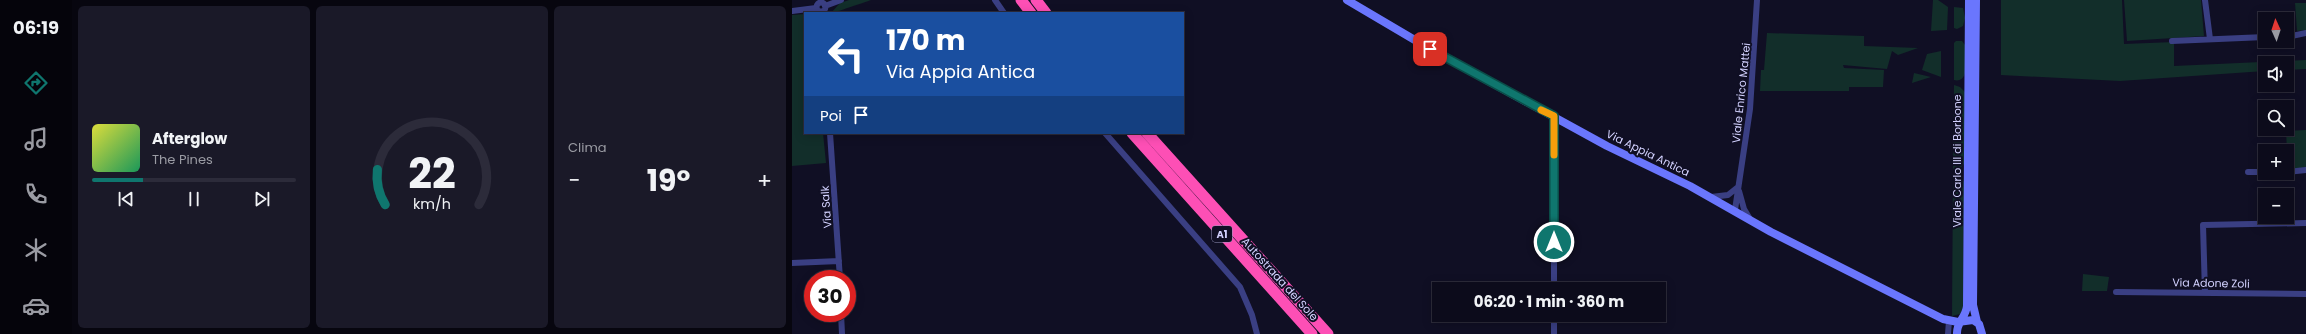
<!DOCTYPE html>
<html lang="it">
<meta charset="utf-8">
<style>
:root{--surface:#0c0b1b;--page:#1a1928;--text:#f1f3f6;--muted:#9a9ba3;--line:#2c2b3a;--accent:#0f766e}
body{margin:0;font-family:Poppins,sans-serif;background:var(--page);color:var(--text);height:100vh;display:flex;flex-direction:column;font-size:15px;white-space:nowrap}
*{box-sizing:border-box;margin:0}
p{font-size:13px;color:var(--muted)}
.icon{flex:none;width:22px;height:22px;fill:none;stroke:currentColor;stroke-width:2;stroke-linecap:round;stroke-linejoin:round}
.map{position:relative;flex:1;overflow:hidden}
.sheet{display:flex;flex-direction:column;gap:6px;padding:6px;background:#07060f;width:720px}
.sheet>*{flex:none}
.top-card{position:absolute;left:12px;top:12px;width:380px;height:122px;border-radius:0px;box-shadow:0 2px 10px #0003,0 0 0 1px var(--line);background:#1a4fa0;color:#fff;overflow:hidden}
.needle{width:26px;rotate:357deg}
.tools{position:absolute;left:1466px;top:12px;display:grid;gap:8px}
.tools a{display:grid;place-items:center;width:36px;height:36px;border-radius:0px;background:var(--surface);box-shadow:0 2px 10px #0003,0 0 0 1px var(--line);font-size:20px}
.speed{position:absolute;left:12px;top:270px;display:flex;gap:8px;font-size:20px;font-weight:700;text-align:center}
.speed>*{display:grid;place-content:center;width:52px;height:52px;border-radius:50%;background:var(--surface);box-shadow:0 2px 10px #0003,0 0 0 1px var(--line);line-height:1}
.speed .limit{border:6px solid #d22;background:#fff;color:#111}
.pin{position:absolute;display:grid;place-items:center;width:34px;height:34px;color:#fff;margin:-17px;border-radius:8px;box-shadow:0 2px 6px #0006}
.me{position:absolute;width:44px;margin:-22px;rotate:0deg;stroke-linejoin:round;filter:drop-shadow(0 0 3px #0008)}
.turn{display:flex;align-items:center;gap:14px;height:84px;padding:0 16px;font-size:18px}
.turn .icon{width:52px;height:52px;stroke-width:2.5}
.turn b{display:block;font-size:28px;line-height:34px}
.then{display:flex;align-items:center;height:38px;padding:0 16px;background:#0003;gap:8px;font-size:15px}
.big{font-size:30px;font-weight:700;line-height:1.1}
.sheet .widget{flex:1;display:flex;flex-direction:column;justify-content:center;gap:6px;min-width:0;padding:0 14px;border-radius:6px;background:var(--page)}
.sheet .dial{align-items:center;gap:0}
.dial svg{height:104px;overflow:visible;fill:none;stroke:var(--line);stroke-width:7;stroke-linecap:round;text-anchor:middle}
.dial text{fill:var(--text);stroke:none}
.song{display:flex;align-items:center;gap:12px}
.cover{width:48px;height:48px;border-radius:6px;background:linear-gradient(135deg,hsl(60 70% 55%),hsl(150 70% 35%))}
.played{height:4px;border-radius:2px;background:linear-gradient(90deg,var(--accent) 25%,var(--line) 25%)}
.keys{display:flex;justify-content:space-around;direction:ltr}
.heat{display:flex;justify-content:space-between;align-items:center;font-size:22px;direction:ltr}
.sheet .tiles{flex:1;display:grid;gap:6px;grid-template-columns:repeat(3,1fr)}
.trip{position:absolute;left:640px;top:282px;width:234px;height:40px;border-radius:0px;background:var(--surface);box-shadow:0 2px 10px #0003,0 0 0 1px var(--line);font-weight:700;line-height:40px;text-align:center}
main{display:flex;flex:1;min-height:0}
.tab-bar{display:flex;flex-direction:column;width:72px;justify-content:space-around;align-items:center;background:#05040b;color:var(--muted)}
.tab-bar .icon{width:28px;height:28px}
.tab-bar .selected{color:var(--accent)}
.tab-bar b{font-size:18px;color:var(--text)}
.map>svg:first-child{display:block}
.green{fill:#122e2a}
.lines{fill:none;stroke-linecap:round;stroke-linejoin:round}
.street{stroke:#3a3f83;stroke-width:6}
.secondary{stroke:#6a76fd;stroke-width:8}
.highway{stroke:#fd4fb5;stroke-width:11}
.route-casing{stroke:#0a4d48;stroke-width:10}
.route{stroke:#0f766e;stroke-width:7}
.slow{stroke:#f59e0b;stroke-width:7}
.labels{text-anchor:middle;stroke-width:4;stroke-linejoin:round;paint-order:stroke}
.shield{fill:#100f24;stroke:#9898bd;stroke-width:1}
.shield-label{font-size:10px;font-weight:bold;fill:#d3d2ff}
.street-label{font-size:11px;fill:#d3d2ff;stroke:#100f24}
</style>
<main>
<nav class="tab-bar">
<b>06:19</b>
<svg class="icon selected" aria-label="directions" viewBox="0 0 24 24"><path d="M12 3l9 9-9 9-9-9zM9 14v-3h6M13 9l2 2-2 2"/></svg>
<svg class="icon" aria-label="music" viewBox="0 0 24 24"><path d="M9 18V5l10-2v13"/><circle cx="6" cy="18" r="3"/><circle cx="16" cy="16" r="3"/></svg>
<svg class="icon" aria-label="phone" viewBox="0 0 24 24"><path d="M5 4h4l2 5-3 2q2 4 5 5l2-3 5 2v4C11 20 4 13 5 4z"/></svg>
<svg class="icon" aria-label="climate" viewBox="0 0 24 24"><path d="M12 3v18M4 7l16 10M4 17L20 7"/></svg>
<svg class="icon" aria-label="car" viewBox="0 0 24 24"><path d="M5 17H2v-5l4-1 3-4h7l3 4 3 1v5h-3M9 17h6M6 11h13"/><circle cx="7" cy="17" r="2"/><circle cx="17" cy="17" r="2"/></svg>
</nav>
<section class="sheet">
<div class="tiles">
<div class="widget">
<div class="song"><i class="cover"></i><div><b>Afterglow</b><p>The Pines</p></div></div>
<div class="played"></div>
<div class="keys"><svg class="icon" aria-label="previous" viewBox="0 0 24 24"><path d="M18 5L8 12l10 7zM5 5v14"/></svg><svg class="icon" aria-label="pause" viewBox="0 0 24 24"><path d="M8 5v14M16 5v14"/></svg><svg class="icon" aria-label="next" viewBox="0 0 24 24"><path d="M6 5l10 7-10 7zM19 5v14"/></svg></div>
</div>
<div class="widget dial"><svg viewBox="0 0 100 80">
<path d="M14 69A42 42 0 1 1 86 69"/>
<path d="M14 69A42 42 0 0 1 8 42" stroke="#0f766e"/>
<text x="50" y="56" font-size="32" font-weight="700">22</text>
<text x="50" y="72" font-size="11">km/h</text>
</svg></div>
<div class="widget"><p>Clima</p>
<div class="heat"><a>−</a><b class="big">19°</b><a>+</a></div>
</div>
</div>
</section>
<div class="map">
<svg width="1514" height="334" viewBox="0 0 1514 334">
<rect width="100%" height="100%" fill="#100f24"/>
<path class="green" d="M57 0H79C73 2 42 13 39 13L48 3Z
M1141 0H1146L1156 7 1155 30 1139 31Z
M1209 0H1330L1332 44 1382 42V66L1514 60V69L1495 70V63H1473V71L1328 81 1209 75Z
M1332 0H1409L1412 36 1335 41Z
M1503 3H1514V30L1505 31Z
M1162 7 1171 8 1173 18 1171 26 1165 29 1162 28Z
M13 14V133H31L34 163 0 166V15Z
M975 33 1072 36V46L1126 48 1106 55 1100 51 1095 69 1051 65 1052 68 1092 70 1091 87H1057V91H968L969 70H972Z
M1164 41H1170L1173 45C1173 55 1179 84 1162 80V43Z
M1149 51V77L1130 70 1135 54Z
M1122 73 1139 77 1120 83Z
M1162 85 1168 87 1173 92V163L1167 169H1161Z
M1514 130V169L1496 170 1494 131Z
M1161 175 1169 177 1172 182 1171 308 1168 314 1160 316Z
M1291 274 1317 277 1315 291H1290Z"/>
<g class="lines">
<path class="street" d="M203 0 212 13
M1413 0 1418 39
M24.5 7a4.5 4.5 0 1 1 9 0a4.5 4.5 0 1 1-9 0Z
M33 6 49 0
M0 11 24 8
M1495 37 1514 33
M1380 41 1473 37
M38 133 48 279
M313 133 448 287 460 315 465 334
M1456 172H1473
M1495 172 1514 170
M947 191 952 209 958 219
M919 197 936 195 946 187
M943 210 958 109 965 0
M0 263 47 261
M762 289V117
M1324 292 1514 294
M1413 293 1411 225 1514 223
M49 313 50 334
M762 334V315
M1156 334 1157 321"/>
<path class="secondary" d="M555 0 638 49 815 146 898 186 979 232 1151 319 1166 322 1181 320 1187 324 1190 334
M1184 0 1181 305 1185 322
M1165 334C1164 323 1174 317 1175 306L1177 0"/>
<path class="highway" d="M229 0 239 13
M244 0 254 13
M340 133 520 334
M355 133 536 334"/>
</g>
<g class="lines">
<defs>
<path id="route" d="M638 49 762 116V242"/>
</defs>
<use href="#route" class="route-casing"/>
<use href="#route" class="route"/>
<path class="slow" d="M749 110 762 116V155"/>
</g>
<g class="labels">
<rect class="shield" x="420" y="226" width="20" height="16" rx="3"/>
<g class="shield-label">
<text x="430" y="238">A1</text>
</g>
<g class="street-label">
<text transform="translate(949 93) rotate(-84)" y="4">Viale Enrico Mattei</text>
<text transform="translate(856 153) rotate(26)" y="4">Via Appia Antica</text>
<text transform="translate(1165 161) rotate(-90)" y="4">Viale Carlo III di Borbone</text>
<text transform="translate(34 207) rotate(-94)" y="4">Via Salk</text>
<text transform="translate(488 279) rotate(48)" y="4">Autostrada del Sole</text>
<text transform="translate(1419 283) rotate(1)" y="4">Via Adone Zoli</text>
</g>
</g>
</svg>
<div class="tools">
<a><svg class="needle" viewBox="-14 -14 28 28"><path d="M0-13l5 13h-10z" fill="#e53935"/><path d="M0 13l5-13h-10z" fill="#9a9ba3"/></svg></a>
<a><svg class="icon" aria-label="sound" viewBox="0 0 24 24"><path d="M4 9h4l5-4v14l-5-4H4zM17 9q2 3 0 6"/></svg></a>
<a><svg class="icon" aria-label="search" viewBox="0 0 24 24"><circle cx="10" cy="10" r="6"/><path d="M15 15l6 6"/></svg></a>
<a>+</a>
<a>−</a>
</div>
<div class="speed"><div class="limit">30</div></div>
<div class="pin" style="left:638px;top:49px;background:#d93025"><svg class="icon" aria-label="arrive" viewBox="0 0 24 24"><path d="M6 21V4h12l-3 4 3 4H6"/></svg></div>
<svg class="me" style="left:762px;top:242px" viewBox="-20 -20 40 40"><circle r="17" fill="#0f766e" stroke="#fff" stroke-width="3"/><path d="M0-11L8 9 0 5-8 9z" fill="#fff"/></svg>
<div class="trip">06:20 · 1 min · 360 m</div>
<div class="top-card">
<div class="turn"><svg class="icon" aria-label="left" viewBox="0 0 24 24"><path d="M17 20v-9H6M10 6l-5 5 5 5"/></svg><div><b>170 m</b>Via Appia Antica</div></div>
<div class="then">Poi<svg class="icon" aria-label="arrive" viewBox="0 0 24 24"><path d="M6 21V4h12l-3 4 3 4H6"/></svg></div>
</div>
</div>
</main>
